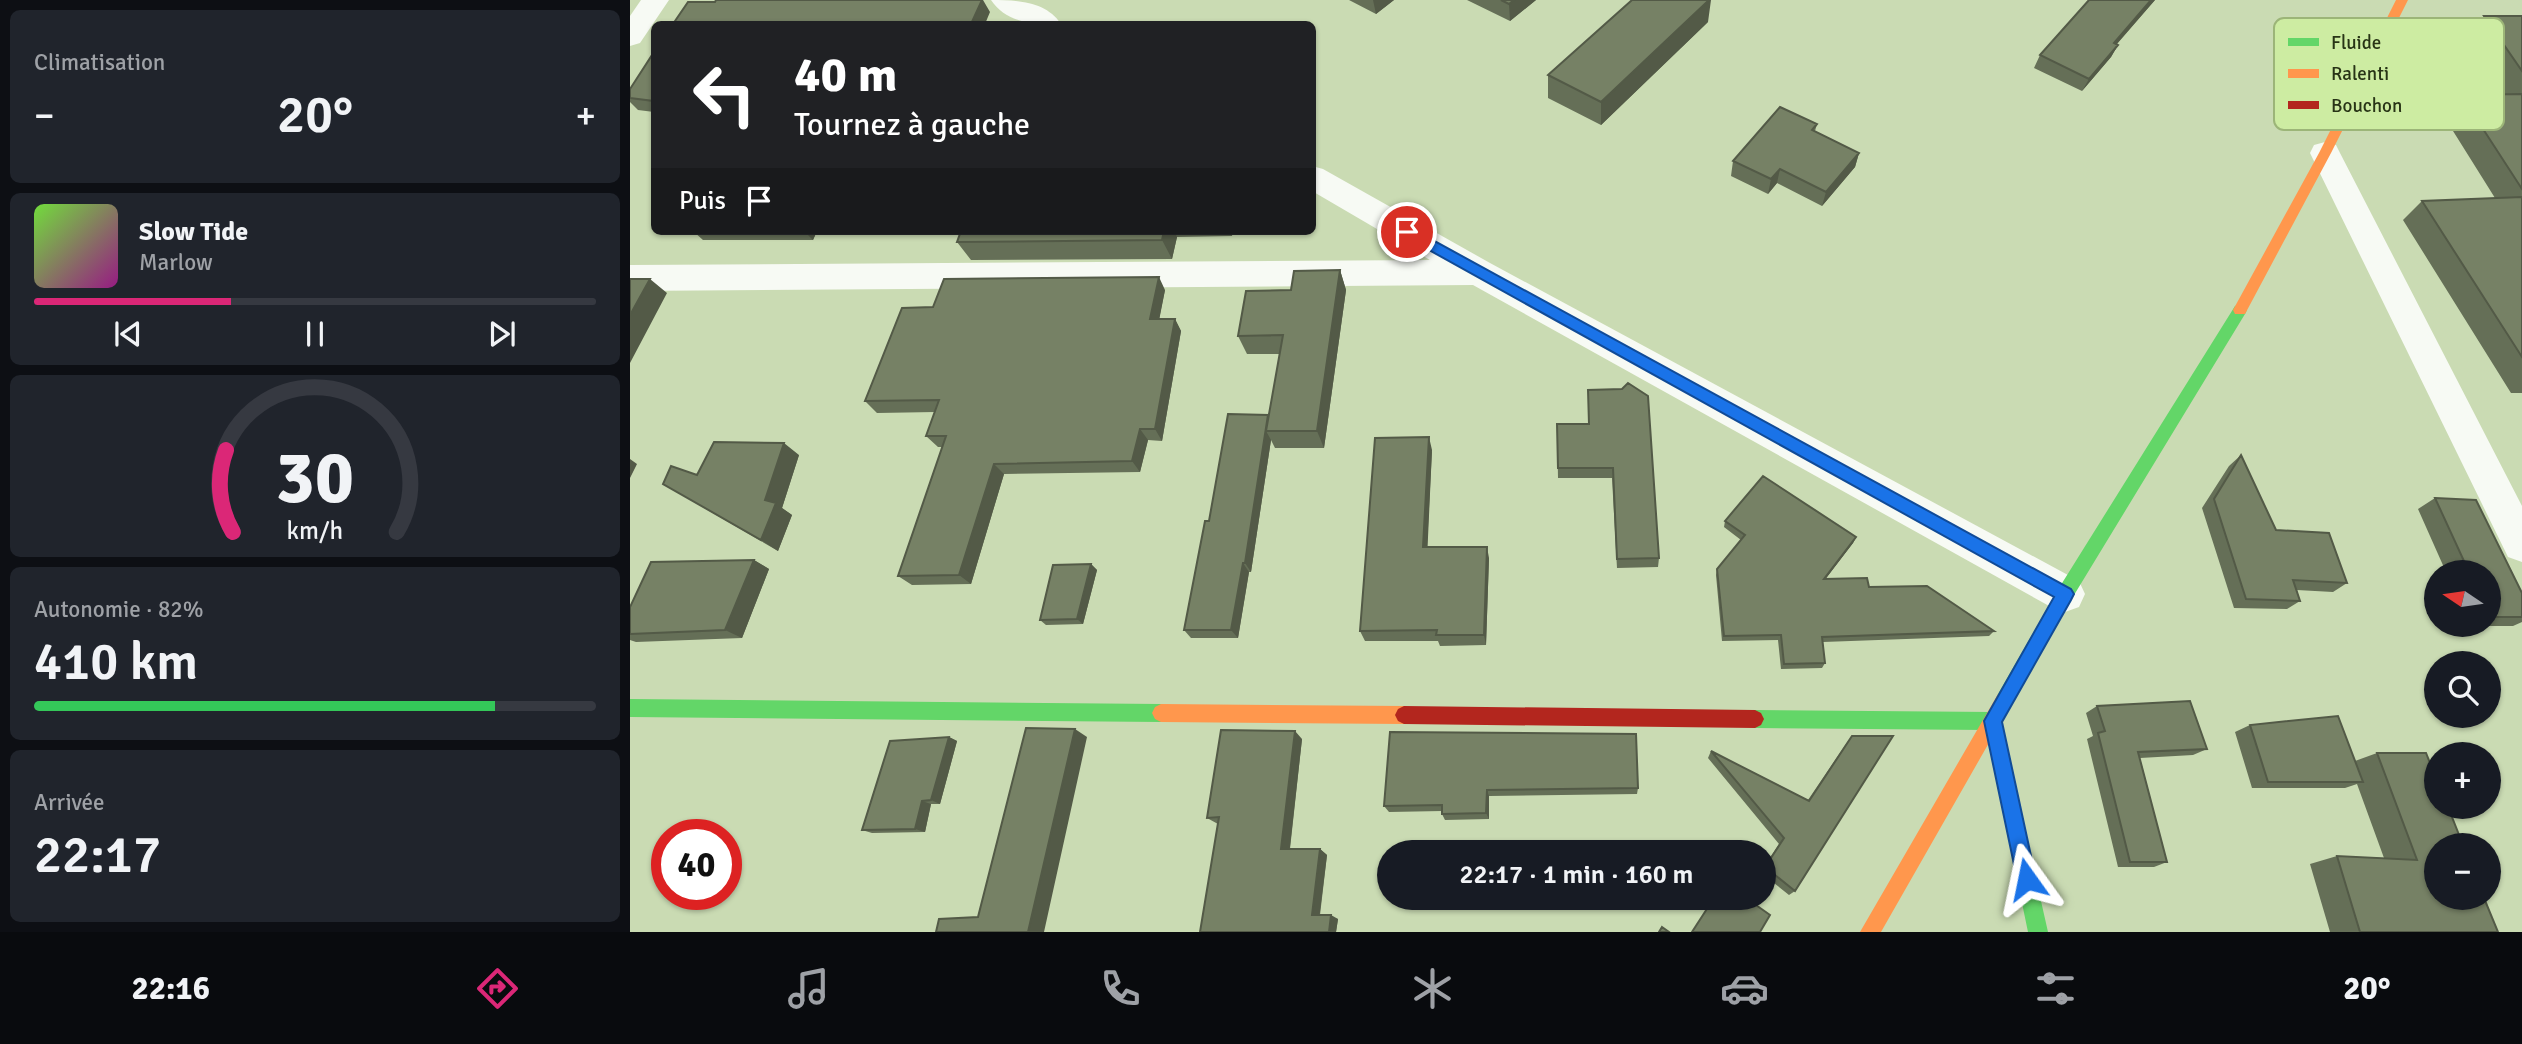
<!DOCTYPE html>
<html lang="fr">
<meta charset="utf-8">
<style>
:root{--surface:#171b24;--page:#20242c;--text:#f1f3f6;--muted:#9ea1a6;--line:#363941;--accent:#db2777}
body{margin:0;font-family:Signika,sans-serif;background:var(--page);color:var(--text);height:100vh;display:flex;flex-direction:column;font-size:26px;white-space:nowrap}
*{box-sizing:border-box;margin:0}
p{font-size:23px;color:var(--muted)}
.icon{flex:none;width:38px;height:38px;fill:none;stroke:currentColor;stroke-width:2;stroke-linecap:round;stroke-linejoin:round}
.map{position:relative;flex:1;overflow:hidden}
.details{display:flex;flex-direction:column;gap:10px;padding:10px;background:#0d0f14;width:630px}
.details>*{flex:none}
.top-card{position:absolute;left:21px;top:21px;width:665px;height:214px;border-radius:10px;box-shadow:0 2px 5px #0004;background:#202124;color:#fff;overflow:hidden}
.needle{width:46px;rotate:283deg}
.controls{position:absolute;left:1794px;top:560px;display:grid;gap:14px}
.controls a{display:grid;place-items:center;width:77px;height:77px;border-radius:50%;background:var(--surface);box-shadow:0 2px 5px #0004;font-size:35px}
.speed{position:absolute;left:21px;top:819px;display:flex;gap:14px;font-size:35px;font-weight:700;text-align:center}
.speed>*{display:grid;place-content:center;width:91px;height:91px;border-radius:50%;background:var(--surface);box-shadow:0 2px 5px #0004;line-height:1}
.speed .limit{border:10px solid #d22;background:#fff;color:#111}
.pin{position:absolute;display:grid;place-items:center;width:60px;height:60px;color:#fff;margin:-30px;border:4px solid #fff;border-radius:50%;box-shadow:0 2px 7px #0007}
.me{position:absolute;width:77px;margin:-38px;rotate:348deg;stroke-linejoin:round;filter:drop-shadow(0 0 5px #0008)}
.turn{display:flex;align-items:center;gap:24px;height:147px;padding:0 28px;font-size:32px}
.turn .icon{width:91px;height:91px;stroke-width:2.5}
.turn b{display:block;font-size:49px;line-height:60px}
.then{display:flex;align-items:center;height:66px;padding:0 28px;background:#0003;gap:14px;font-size:26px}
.big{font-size:52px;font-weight:600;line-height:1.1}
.details .tile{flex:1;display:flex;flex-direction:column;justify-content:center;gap:10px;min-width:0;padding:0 24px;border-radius:10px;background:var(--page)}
.details .dial{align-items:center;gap:0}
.dial svg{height:182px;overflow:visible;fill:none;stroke:var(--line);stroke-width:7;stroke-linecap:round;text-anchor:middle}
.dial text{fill:var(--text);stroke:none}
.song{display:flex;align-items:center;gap:21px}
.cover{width:84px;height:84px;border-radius:10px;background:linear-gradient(135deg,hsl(100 70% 55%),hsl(310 70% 35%))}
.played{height:7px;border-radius:4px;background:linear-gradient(90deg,var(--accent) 35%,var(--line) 35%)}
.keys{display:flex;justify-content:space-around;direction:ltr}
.heat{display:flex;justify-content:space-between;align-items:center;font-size:38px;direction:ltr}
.charge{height:10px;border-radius:5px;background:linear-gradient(90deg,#34c759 82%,var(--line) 0)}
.trip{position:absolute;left:747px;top:840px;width:399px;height:70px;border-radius:35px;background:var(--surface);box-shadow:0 2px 5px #0004;font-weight:600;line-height:70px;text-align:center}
.dock{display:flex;height:112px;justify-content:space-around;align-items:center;background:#090b0e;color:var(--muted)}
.dock .icon{width:49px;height:49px}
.dock .selected{color:var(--accent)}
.dock b{font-size:32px;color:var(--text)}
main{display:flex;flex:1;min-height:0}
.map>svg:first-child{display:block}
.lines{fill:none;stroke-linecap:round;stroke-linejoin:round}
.street{fill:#f7faf4;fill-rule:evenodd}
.fast{fill:#63d668;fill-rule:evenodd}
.slow{fill:#ff974d;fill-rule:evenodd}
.jam{fill:#b3261e;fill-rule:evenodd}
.wall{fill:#656f57}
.shaded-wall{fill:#535a47}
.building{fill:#768165;stroke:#535a47;stroke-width:2}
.route{fill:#1a73e8;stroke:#114b97;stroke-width:2}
.key{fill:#cdeca2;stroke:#9cb578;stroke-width:2}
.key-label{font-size:19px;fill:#283416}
</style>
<main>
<section class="details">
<div class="tile"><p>Climatisation</p>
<div class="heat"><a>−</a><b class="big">20°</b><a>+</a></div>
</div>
<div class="tile">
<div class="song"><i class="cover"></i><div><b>Slow Tide</b><p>Marlow</p></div></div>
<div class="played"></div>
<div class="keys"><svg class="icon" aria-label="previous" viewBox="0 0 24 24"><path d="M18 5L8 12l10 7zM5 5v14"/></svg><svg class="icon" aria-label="pause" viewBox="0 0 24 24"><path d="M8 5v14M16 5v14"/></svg><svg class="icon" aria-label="next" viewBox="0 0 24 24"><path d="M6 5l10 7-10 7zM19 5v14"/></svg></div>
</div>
<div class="tile dial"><svg viewBox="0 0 100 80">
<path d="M14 69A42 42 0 1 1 86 69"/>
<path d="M14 69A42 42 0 0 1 11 33" stroke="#db2777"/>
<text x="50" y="56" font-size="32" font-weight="700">30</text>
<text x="50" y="72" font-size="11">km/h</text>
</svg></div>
<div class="tile"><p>Autonomie · 82%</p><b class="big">410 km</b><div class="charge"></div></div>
<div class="tile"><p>Arrivée</p><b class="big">22:17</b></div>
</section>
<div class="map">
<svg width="1892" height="932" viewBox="0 0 1892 932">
<rect width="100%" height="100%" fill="#cadbb3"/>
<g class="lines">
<path class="street" d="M11 0H39L10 43 0 46V16Z
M361 0C386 0 416 1 431 24 407 26 376 23 361 0Z
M1695 142 1706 145 1710 153 1892 506V562L1878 557 1680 153 1684 145Z
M682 166 693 169 860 263 1449 581 1455 594 1449 607 1435 612 1421 607 843 285 0 291V265L800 260 682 191Z"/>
<path class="fast" d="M1610 304 1615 306 1617 310 1615 314 1441 600 1380 706 1374 709 1368 706 1365 700 1368 694 1429 588 1605 306Z
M0 699 531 704 537 707 540 713 537 719 531 722 0 717Z
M1125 710 1363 712 1369 715 1418 932H1398L1356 730 1125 728 1119 725 1116 719 1119 713Z"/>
<path class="slow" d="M1766 0H1778L1701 153 1615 314H1605L1603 310 1689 153Z
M1374 691 1380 694 1383 700 1380 706 1251 932H1230L1368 694Z
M531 704 774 706 780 709 783 715 780 721 774 724 531 722 525 719 522 713 525 707Z"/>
<path class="jam" d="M774 706 1125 710 1131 713 1134 719 1131 725 1125 728 774 724 768 721 765 715 768 709Z"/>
</g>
<path class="wall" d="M719 0H764L746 14Z
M837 0H906L880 21Z
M1459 0H1525L1487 44 1488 45 1481 57 1452 91 1404 68 1410 55Z
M1854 16H1892V393H1881L1773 220 1792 201 1865 198 1813 115 1831 95H1875L1837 36Z
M1078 22 971 125 918 98V75Z
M24 52V112L8 110 0 102V89Z
M1187 124 1185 131 1229 153 1225 167 1192 206 1147 183 1138 194 1101 176 1103 161Z
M63 231H187L183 240H73Z
M331 231H603L602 236 547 237 542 259 341 260 327 242Z
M710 270 716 290 694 448H645L641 440 621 572H619L608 638H561L554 630 579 521 638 415 639 417 650 354H617L608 336 661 290Z
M535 290 529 319H545L551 331 532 441 518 440 510 472 374 474 341 584 282 585 268 576 312 447H308L296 436 305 412 247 413 235 401 303 307Z
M958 390 1029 558 1028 567 987 568 982 478H928L927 424H959Z
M802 450 797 547 859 558 856 645 810 646 808 641H735L730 631Z
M169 455 152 508 162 515 148 551 33 484 67 475Z
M1611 455 1646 530 1717 583 1703 592 1667 590 1670 601 1657 609 1604 608 1572 508 1599 466Z
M1805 498 1892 593V622L1883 626H1840V625H1858V572H1816L1788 509Z
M1095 521 1226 537 1223 543 1195 579 1239 587 1364 631 1359 636 1193 642 1195 663 1192 668 1151 669 1148 640 1092 641 1086 575 1087 569 1111 540 1094 527Z
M124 560 139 569 112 638 6 642 0 640V634Z
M461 564 467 570 453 624 416 625 410 620Z
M1467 706 1577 749 1563 755 1510 758 1537 862 1524 867H1488L1457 739 1463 736 1456 713Z
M1620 725 1725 761 1747 753 1868 932H1700L1680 864 1707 856 1754 858 1727 784 1715 788H1622L1605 732Z
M760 732 1008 788 1007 794 859 796V819L815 820 812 814V811L759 812 754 806Z
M1222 736 1165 891 1159 895 1134 875V867L1149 844 1078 758 1081 751 1178 800 1216 744Z
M319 737 327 741 310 804H301L295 832 242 833 232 830Z
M672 739 660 849H690L697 855 690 915 708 919 706 932 588 824 577 818Z"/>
<path class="shaded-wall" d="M352 0H353L360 12 355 24H341Z
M743 0H764L746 14Z
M884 0H906L880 21 879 4Z
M1079 0H1081L1078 22 971 125V102Z
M1521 0H1525L1477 55 1484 43Z
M1488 45 1481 57 1452 91 1459 79Z
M1229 153 1225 167 1192 206 1196 192Z
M1150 169 1147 183 1138 194 1141 179Z
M174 231H187L183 240Z
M534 231H544L547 237 542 259 532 240Z
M710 270 716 290 694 448 687 431Z
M529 277 535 290 527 331 520 319Z
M20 279 37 293 0 363V315Z
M545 319 551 331 532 441 525 429Z
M638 415 643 426 636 431 641 440 621 572 615 563Z
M510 429 518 440 510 472 502 461Z
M799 437 802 450 797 559 793 547Z
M154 443 169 455 152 508 162 515 148 551 131 540 135 500Z
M0 459 7 464 0 478Z
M364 464 374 474 341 584 329 575Z
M1226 537 1223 543 1191 585 1194 579Z
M857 547 859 558 856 645 854 635Z
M124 560 139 569 112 638 95 630Z
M613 563 619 572 608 638 601 630Z
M461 564 467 570 453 624 447 619Z
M445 729 457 737 414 932H398Z
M665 731 672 739 659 855 651 849Z
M319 737 327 741 310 804 301 800Z
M857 790 859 796V819L856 813Z
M292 801 301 804 295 832 285 829Z
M690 849 697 855 689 919 682 915Z
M701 915 708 919 706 932H699Z"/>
<path class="building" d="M86 0H352L341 24H43L58 2H85Z
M871 0H884L879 4Z
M1002 0H1079L971 102 918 75Z
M1459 0H1521L1484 43 1488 45 1459 79 1410 55Z
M1854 16H1892V71Z
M24 52V101L0 98V89Z
M1892 94V189L1831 95Z
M1150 107 1187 124 1182 130 1229 153 1196 192 1150 169 1141 179 1103 161Z
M1892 197V357L1792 201Z
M331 231H534L532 240 327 242Z
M710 270 687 431H636L653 335 608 336 616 291 661 290 664 271Z
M529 277 520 319H545L525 429H510L502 461 364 464 329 575 268 576 316 436H296L309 400 235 401 272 308 303 307 314 279Z
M0 279H20L0 315Z
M998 383 1018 396 1029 558 987 559 983 468H928L927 424H959L958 390 992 389Z
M598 414 638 415 615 563H613L601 630H554L575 521H579Z
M799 437 793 547H857L854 635H806L807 630 730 631 745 438Z
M84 442 154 443 135 500 146 503 131 540 33 484 41 466 67 475Z
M1611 455 1646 530 1699 533 1717 583 1663 580 1670 601 1616 599 1584 499Z
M1133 476 1226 537 1194 579 1237 578 1239 587 1297 586 1364 631 1192 637 1195 663 1154 664 1151 635 1094 636 1087 569 1115 535 1095 521Z
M1805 498 1846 500 1892 593V617H1860L1858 614V572H1839Z
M124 560 95 630 0 634V607L21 562Z
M461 564 447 619 410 620 423 565Z
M1560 701 1577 749 1508 752 1537 862H1500L1468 733 1475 731 1467 706Z
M1708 716 1733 782H1638L1620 725Z
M396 728 445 729 398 932H306L309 919 348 917Z
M591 730 665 731 651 849H690L682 915H701L699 932H570L589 817 577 818Z
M760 732 1006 734 1008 788 857 790 856 813 812 814V805L754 806Z
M1222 736H1263L1165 891 1135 867 1154 838 1081 751 1179 801Z
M319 737 301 800 292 801 285 829 232 830 260 741Z
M1747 753H1796L1806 778V807H1818L1833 845H1806V898H1854L1868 932H1730L1707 856 1787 860Z
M1084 898H1116L1140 915 1130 932H1062Z
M1032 927 1039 932H1029Z"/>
<path class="route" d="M777 226 1441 589 1444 594 1441 600 1372 722 1406 879 1404 886 1397 889 1390 886 1387 879 1354 721 1424 597 772 235 770 232Z"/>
<rect x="1644" y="18" width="230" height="112" rx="10" class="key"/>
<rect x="1658" y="38" width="31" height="8" fill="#63d668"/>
<rect x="1658" y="69" width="31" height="9" fill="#ff974d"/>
<rect x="1658" y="101" width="31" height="8" fill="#b3261e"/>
<g class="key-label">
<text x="1701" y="49">Fluide</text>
<text x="1701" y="80">Ralenti</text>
<text x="1701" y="112">Bouchon</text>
</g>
</svg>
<div class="controls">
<a><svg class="needle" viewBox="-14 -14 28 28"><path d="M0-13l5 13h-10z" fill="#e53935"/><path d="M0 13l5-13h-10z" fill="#9ea1a6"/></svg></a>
<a><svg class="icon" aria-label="search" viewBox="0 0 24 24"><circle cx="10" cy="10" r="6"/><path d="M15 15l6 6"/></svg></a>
<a>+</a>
<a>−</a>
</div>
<div class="speed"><div class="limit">40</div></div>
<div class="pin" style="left:777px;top:232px;background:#d93025"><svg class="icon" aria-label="arrive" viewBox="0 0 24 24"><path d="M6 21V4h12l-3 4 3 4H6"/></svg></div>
<svg class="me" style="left:1397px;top:879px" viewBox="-20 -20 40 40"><path d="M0-17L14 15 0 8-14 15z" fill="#1a73e8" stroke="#fff" stroke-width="4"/></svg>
<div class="trip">22:17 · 1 min · 160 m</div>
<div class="top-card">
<div class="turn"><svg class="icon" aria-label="left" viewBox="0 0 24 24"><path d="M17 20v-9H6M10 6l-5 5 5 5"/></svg><div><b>40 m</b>Tournez à gauche</div></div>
<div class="then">Puis<svg class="icon" aria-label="arrive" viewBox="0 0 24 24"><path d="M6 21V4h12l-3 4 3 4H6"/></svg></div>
</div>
</div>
</main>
<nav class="dock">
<b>22:16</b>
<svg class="icon selected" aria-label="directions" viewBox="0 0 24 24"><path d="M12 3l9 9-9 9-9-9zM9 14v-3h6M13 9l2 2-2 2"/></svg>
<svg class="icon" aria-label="music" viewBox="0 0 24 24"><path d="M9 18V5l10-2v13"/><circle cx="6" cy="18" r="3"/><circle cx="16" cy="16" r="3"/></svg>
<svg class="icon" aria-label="phone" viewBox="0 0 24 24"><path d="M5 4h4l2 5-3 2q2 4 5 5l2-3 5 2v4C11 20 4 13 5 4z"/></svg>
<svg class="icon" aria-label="climate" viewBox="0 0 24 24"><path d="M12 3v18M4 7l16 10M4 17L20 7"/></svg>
<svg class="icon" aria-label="car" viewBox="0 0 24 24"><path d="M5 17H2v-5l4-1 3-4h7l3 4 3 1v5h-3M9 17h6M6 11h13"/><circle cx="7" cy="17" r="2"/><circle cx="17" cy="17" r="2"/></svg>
<svg class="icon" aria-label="filters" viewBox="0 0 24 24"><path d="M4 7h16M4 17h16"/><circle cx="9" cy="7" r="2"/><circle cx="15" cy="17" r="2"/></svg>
<b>20°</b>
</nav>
